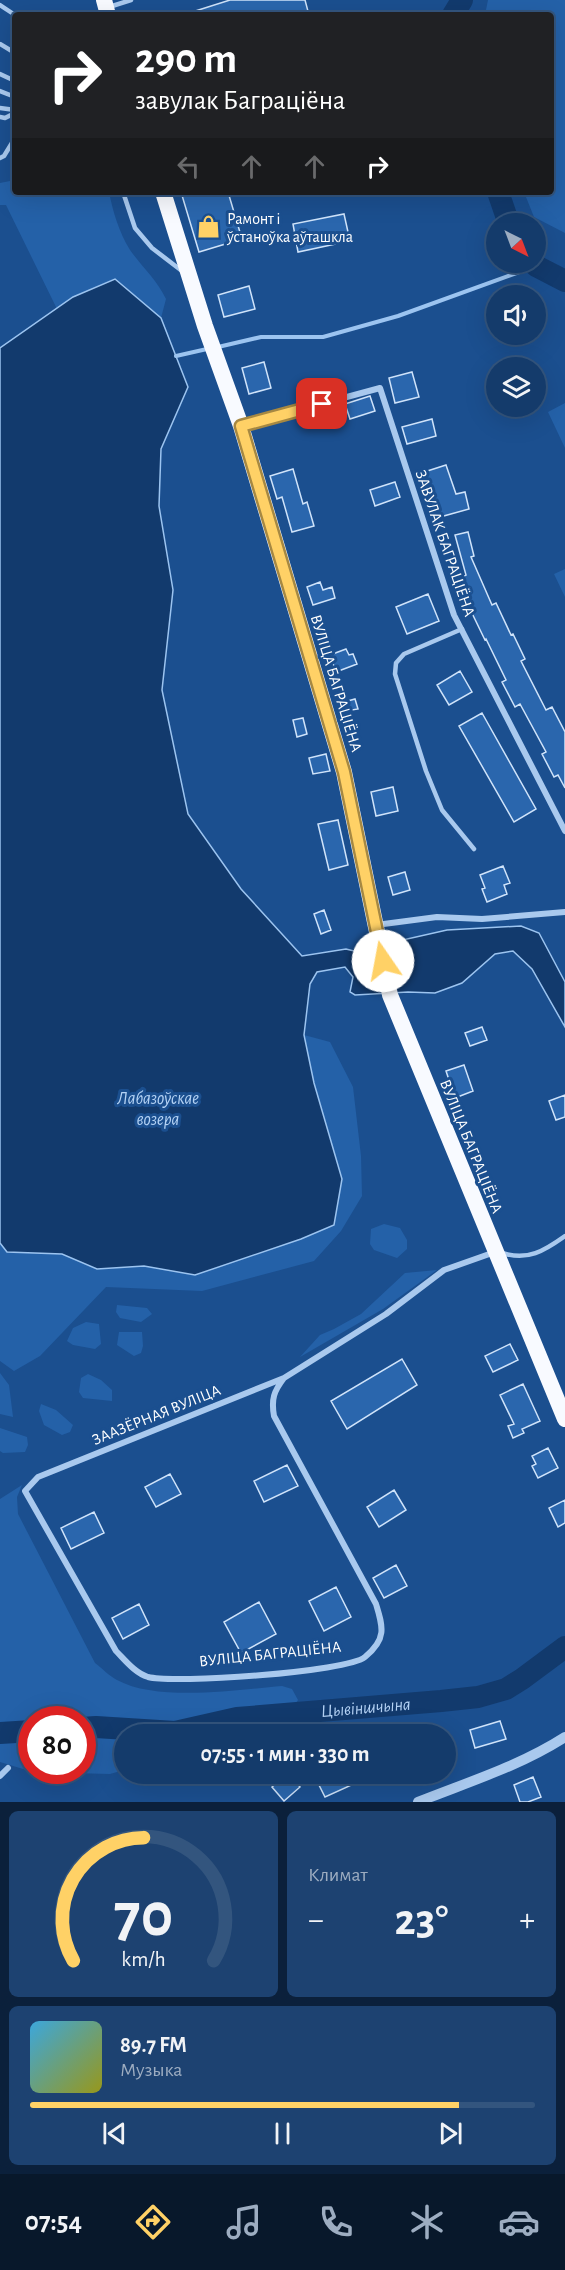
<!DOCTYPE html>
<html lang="ru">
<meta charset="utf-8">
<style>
:root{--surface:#143b6b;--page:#1d4271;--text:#f1f3f6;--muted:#9dadc1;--line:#33557e;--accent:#ffd166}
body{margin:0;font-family:"Alegreya Sans",sans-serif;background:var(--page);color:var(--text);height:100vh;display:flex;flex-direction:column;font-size:22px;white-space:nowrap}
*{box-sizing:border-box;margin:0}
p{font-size:20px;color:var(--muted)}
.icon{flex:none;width:33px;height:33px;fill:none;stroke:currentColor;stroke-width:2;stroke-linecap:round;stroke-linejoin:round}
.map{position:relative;height:1802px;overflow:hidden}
.sheet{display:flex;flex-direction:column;gap:9px;padding:9px;background:#0b203b;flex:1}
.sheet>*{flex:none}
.guide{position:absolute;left:12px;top:12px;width:542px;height:183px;border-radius:6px;box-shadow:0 6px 24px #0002,0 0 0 2px var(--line);background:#202124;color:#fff;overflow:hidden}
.needle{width:39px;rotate:138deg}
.controls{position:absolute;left:486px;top:213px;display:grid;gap:12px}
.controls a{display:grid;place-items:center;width:60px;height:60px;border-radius:50%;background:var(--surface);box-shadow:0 6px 24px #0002,0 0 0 2px var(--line);font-size:30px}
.speed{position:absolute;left:18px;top:1706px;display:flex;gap:12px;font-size:30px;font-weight:700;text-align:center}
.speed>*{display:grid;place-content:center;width:78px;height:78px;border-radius:50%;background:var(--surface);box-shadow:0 6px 24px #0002,0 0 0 2px var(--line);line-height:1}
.speed .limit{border:9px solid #d22;background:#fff;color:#111}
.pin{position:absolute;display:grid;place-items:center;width:51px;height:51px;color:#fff;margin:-26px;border-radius:12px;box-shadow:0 3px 9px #0006}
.me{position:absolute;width:66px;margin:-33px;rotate:348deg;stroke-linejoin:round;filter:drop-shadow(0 0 4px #0008)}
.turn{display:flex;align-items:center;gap:21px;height:126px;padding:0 24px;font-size:27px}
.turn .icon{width:78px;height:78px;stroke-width:2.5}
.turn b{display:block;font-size:42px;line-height:51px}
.lanes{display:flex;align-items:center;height:57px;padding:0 24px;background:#0003;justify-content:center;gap:30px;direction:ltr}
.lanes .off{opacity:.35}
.big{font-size:45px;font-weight:700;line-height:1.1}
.sheet .widget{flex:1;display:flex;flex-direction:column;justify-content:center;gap:9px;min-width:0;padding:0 21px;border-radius:9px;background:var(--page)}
.sheet .dial{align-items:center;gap:0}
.dial svg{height:156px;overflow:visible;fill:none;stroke:var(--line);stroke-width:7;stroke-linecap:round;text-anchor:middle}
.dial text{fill:var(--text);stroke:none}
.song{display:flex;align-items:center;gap:18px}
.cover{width:72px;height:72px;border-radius:9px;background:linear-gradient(135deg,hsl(200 70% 55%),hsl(60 70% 35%))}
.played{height:6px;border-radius:3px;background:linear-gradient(90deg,var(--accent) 85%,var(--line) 85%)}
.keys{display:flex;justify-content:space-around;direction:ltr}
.heat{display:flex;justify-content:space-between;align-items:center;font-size:33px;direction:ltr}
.sheet .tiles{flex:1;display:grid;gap:9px;grid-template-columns:1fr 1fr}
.widget:last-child{grid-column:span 2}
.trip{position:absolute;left:114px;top:1724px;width:342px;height:60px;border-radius:30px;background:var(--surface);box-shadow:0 6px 24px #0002,0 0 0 2px var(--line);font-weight:700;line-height:60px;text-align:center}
.tabs{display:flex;height:96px;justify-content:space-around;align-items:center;background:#08182b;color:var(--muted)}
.tabs .icon{width:42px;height:42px}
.tabs .current{color:var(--accent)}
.tabs b{font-size:27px;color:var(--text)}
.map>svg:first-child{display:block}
.green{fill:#2461a8;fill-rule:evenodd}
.water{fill:#123a6d;stroke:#9cc4f0;stroke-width:1.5}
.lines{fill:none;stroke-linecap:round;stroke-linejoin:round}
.stream{stroke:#9cc4f0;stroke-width:4}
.river{stroke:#123a6d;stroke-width:22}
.building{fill:#2a66ad;stroke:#cfe3fa;stroke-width:1.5}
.service{stroke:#a9c9ee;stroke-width:4.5}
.minor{stroke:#a9c9ee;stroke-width:6}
.tertiary{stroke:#a9c9ee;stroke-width:10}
.trunk{stroke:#f8faff;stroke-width:16}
.route-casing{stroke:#a68842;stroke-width:15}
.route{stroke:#ffd166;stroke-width:10}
.labels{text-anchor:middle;stroke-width:6;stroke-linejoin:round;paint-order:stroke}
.poi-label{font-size:16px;fill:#fff;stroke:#1b4f8f;text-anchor:start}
.street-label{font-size:16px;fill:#fff;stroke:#1b4f8f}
.water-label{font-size:18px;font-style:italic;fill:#b5d3f5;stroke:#1b4f8f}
</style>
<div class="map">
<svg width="565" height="1802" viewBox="0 0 565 1802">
<rect width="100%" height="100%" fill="#1b4f8f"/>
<path class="green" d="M488 0H565V233L534 217 524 192H550V15H485Z
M15 180V192H109C113 212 119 232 130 250 142 267 157 280 166 299L161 318 115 279 73 297 57 309 6 205H0V183Z
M565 403V448L548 412Z
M565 569V597L554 574Z
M304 1035 330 1042 353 1087 361 1156 362 1196 341 1231 314 1261 202 1291 106 1287 40 1356 14 1371 0 1361V1243L7 1252 62 1254 97 1269 144 1266 195 1275 314 1083Z
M384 1224 400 1228 407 1240V1249L397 1258 374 1250 370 1244 371 1229Z
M437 1270 383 1309 300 1357 320 1335 334 1329 361 1314 405 1273Z
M117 1305 147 1308 152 1314 141 1322 120 1318 116 1312Z
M86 1322 99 1324 101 1344 95 1349 73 1345 67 1341 73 1328Z
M119 1332H142L143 1346 141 1353 134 1356 117 1345Z
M0 1373 9 1385 13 1417 0 1414Z
M88 1374 101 1380 112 1390V1401L83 1398 79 1392 81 1378Z
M41 1404 56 1410 73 1425 70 1432 62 1435 44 1425 39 1411Z
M0 1428 27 1437 28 1445 25 1452 3 1453 0 1451Z
M22 1485 17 1497 18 1514 95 1663C102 1668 109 1676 117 1680 157 1702 237 1690 282 1686L292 1689 298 1700 279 1728 256 1734H124V1770L110 1774 33 1772 0 1762V1499ZM32 1719H82V1770H32Z"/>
<path class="water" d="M115 279 161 318 188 387 161 449 159 506 173 590 162 690 188 814 241 889 302 956 346 949 354 951 447 930 521 926 539 933 565 982V1027L532 969 513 951 495 954 462 983 435 993 408 992 355 995 350 992 353 977 345 967 317 972 310 984 304 1035 314 1083 342 1179 334 1225 301 1239 195 1275 144 1266 97 1269 62 1254 7 1252 0 1243V348L73 297Z"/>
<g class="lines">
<path class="stream" d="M218 347 261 337H323L398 316 536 266
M176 356 207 349"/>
<g class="river">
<path d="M453 15 462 0"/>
<path d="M498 192 509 224"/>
<path d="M533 262 536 266 565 281"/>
<path id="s1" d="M82 1728 96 1727 175 1732 237 1718 441 1701 478 1697 506 1689 522 1679 565 1647"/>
<path d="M0 1733 32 1731"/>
</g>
</g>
<path class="building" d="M230 0H305L309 15H190L189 13Z
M181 192H228L242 239 199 252Z
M344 214 350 241 298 252 293 224Z
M249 286 255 309 224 317 218 295Z
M264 362 271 388 249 394 242 368Z
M412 372 419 397 395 403 389 378Z
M370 396 375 411 350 419 345 404Z
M432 419 436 436 407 444 402 427Z
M446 465 456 494 465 492 469 509 440 517 432 490 425 492 418 474Z
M293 469 303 504 307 502 314 526 292 532 282 497 277 499 270 476Z
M395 482 400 497 375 506 370 490Z
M468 532 474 556 471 557 492 605 496 603 511 635 513 634 525 659 521 661 546 710 552 707 565 732V788L558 775 554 777 542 754 546 752 520 704 515 707 502 682 506 680 486 639 485 640 468 605 464 607 452 581 466 575 455 535Z
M320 582 323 590 332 587 335 598 313 605 307 587Z
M428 594 439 621 407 634 396 607Z
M346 649 349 655 353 654 357 664 336 672 330 655Z
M460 671 472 692 449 705 437 685Z
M355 699 358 709 346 711 344 702Z
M482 713 536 809 514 822 459 726Z
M303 718 307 734 297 737 293 720Z
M326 754 330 771 313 774 309 758Z
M393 787 398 811 376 816 371 792Z
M338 820 348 865 329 870 318 824Z
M503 866 510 883 504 885 507 894 487 902 482 889 485 888 480 875Z
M405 872 410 890 393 895 388 877Z
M324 910 331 930 321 934 314 914Z
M482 1027 487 1040 470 1046 465 1033Z
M464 1065 473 1091 455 1098 446 1071Z
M565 1095V1117L556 1120 549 1101Z
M510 1344 518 1360 493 1372 485 1356Z
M402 1359 417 1385 347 1429 331 1401Z
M523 1384 540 1421 522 1429 524 1433 513 1438 508 1426 514 1424 500 1395Z
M548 1448 558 1468 538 1478 532 1466 536 1464 532 1456Z
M287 1465 298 1486 264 1502 254 1481Z
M170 1474 181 1494 156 1507 145 1487Z
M394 1490 406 1510 379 1527 367 1507Z
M565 1500V1523L558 1527 549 1508Z
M94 1512 104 1533 71 1549 61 1528Z
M396 1565 407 1586 384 1598 373 1578Z
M336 1587 351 1617 324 1631 309 1601Z
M259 1602 276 1634 241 1653 224 1622Z
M139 1604 149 1625 123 1639 112 1618Z
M500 1721 506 1739 475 1748 470 1730Z
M289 1773 300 1787 284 1801 272 1787Z
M334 1773H351L356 1783 325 1797 317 1781Z
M533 1777 541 1797 528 1802H520L514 1785Z"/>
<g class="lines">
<path class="service" d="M0 5 15 15
M109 7 131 0
M0 44 15 53
M0 74 15 81
M0 91 15 97
M0 108 15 110
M0 117 5 118 15 113
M0 158 4 156 15 138
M123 192 135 228 152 248 182 271
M462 629 404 654 396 663 395 674 426 771 442 810 474 849
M502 1253C528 1261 544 1251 565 1236"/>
<path class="minor" d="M243 425 380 388 454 615 565 831
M376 925 437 917 482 919 565 912
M284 1378 38 1477 25 1491 116 1651C125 1660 135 1673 148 1677 174 1684 347 1672 365 1657 387 1639 383 1627 376 1604L274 1416C271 1399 274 1391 284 1378L386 1314 444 1270 495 1252
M0 1776 8 1768"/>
<path class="tertiary" d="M418 1802C468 1782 520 1766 565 1737"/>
<path class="trunk" d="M104 0 108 15
M163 192 205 326 241 426 344 772 390 995 565 1419"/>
</g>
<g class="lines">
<defs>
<path id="route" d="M322 404 241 426 344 772 383 961"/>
</defs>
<use href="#route" class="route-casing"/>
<use href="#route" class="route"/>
</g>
<defs>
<symbol id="shop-bare" viewBox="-9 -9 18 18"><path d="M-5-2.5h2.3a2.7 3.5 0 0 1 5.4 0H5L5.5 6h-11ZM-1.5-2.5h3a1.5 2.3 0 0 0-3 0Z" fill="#ffd166" stroke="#1b4f8f" stroke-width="2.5" paint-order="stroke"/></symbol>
</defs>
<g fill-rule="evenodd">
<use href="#shop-bare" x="192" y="210" width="33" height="33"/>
</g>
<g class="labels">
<g class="poi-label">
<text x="227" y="224">Рамонт і<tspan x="227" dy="18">ўстаноўка аўташкла</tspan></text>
</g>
<g class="street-label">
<text transform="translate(446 543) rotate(71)" y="6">ЗАВУЛАК БАГРАЦІЁНА</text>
<text transform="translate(337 683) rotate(73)" y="6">ВУЛІЦА БАГРАЦІЁНА</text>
<text transform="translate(472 1146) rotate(68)" y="6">ВУЛІЦА БАГРАЦІЁНА</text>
<text transform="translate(156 1414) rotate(-22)" y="6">ЗААЗЁРНАЯ ВУЛІЦА</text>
<text transform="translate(270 1653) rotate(-6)" y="6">ВУЛІЦА БАГРАЦІЁНА</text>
</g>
<g class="water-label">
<text x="158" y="1104">Лабазоўскае<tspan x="158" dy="21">возера</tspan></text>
<text dy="6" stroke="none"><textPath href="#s1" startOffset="286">Цывіншчына</textPath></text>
</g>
</g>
</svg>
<div class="controls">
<a><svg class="needle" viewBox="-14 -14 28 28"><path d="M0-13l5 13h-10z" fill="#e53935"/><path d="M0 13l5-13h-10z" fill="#9dadc1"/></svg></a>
<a><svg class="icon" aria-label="sound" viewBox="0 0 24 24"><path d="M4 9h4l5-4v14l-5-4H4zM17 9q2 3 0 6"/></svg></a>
<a><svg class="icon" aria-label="layers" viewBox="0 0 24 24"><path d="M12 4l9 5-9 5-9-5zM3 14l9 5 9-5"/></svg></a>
</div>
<div class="speed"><div class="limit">80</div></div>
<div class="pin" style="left:322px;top:404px;background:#d93025"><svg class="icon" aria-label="arrive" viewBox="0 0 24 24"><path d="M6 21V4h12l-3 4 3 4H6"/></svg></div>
<svg class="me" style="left:383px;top:961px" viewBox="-20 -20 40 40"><circle r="19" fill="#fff"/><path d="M0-13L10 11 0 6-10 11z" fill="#ffd166"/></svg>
<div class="trip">07:55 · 1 мин · 330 m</div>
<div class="guide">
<div class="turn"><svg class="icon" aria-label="right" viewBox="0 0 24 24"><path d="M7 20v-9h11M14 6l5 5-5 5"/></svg><div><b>290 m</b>завулак Баграціёна</div></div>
<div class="lanes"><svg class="icon off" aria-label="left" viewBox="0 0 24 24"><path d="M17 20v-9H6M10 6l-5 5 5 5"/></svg><svg class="icon off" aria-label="ahead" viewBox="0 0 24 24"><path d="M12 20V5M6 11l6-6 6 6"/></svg><svg class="icon off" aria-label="ahead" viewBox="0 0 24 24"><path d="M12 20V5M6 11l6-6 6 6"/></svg><svg class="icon" aria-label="right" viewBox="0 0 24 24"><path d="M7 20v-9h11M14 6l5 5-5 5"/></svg></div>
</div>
</div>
<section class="sheet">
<div class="tiles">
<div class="widget dial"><svg viewBox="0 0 100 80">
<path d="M14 69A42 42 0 1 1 86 69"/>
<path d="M14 69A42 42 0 0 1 50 6" stroke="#ffd166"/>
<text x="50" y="56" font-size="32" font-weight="700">70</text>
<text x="50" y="72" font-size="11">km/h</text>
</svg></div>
<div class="widget"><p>Климат</p>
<div class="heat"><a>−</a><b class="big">23°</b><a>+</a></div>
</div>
<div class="widget">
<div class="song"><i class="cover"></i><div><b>89.7 FM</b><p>Музыка</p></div></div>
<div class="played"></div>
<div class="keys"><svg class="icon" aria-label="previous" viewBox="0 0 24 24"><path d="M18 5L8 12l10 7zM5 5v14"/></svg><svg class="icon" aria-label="pause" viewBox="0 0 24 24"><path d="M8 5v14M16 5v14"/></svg><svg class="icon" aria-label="next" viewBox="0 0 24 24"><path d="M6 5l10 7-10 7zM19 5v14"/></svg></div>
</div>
</div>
</section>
<nav class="tabs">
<b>07:54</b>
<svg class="icon current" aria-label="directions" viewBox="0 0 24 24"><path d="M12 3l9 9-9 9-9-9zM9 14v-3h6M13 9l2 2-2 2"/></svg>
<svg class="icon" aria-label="music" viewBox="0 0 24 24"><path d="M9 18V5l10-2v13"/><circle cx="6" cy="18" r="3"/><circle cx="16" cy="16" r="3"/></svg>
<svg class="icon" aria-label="phone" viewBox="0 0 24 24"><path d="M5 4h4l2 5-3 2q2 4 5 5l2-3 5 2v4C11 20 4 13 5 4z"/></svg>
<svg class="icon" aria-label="climate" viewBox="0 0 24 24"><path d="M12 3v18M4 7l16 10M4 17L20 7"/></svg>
<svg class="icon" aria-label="car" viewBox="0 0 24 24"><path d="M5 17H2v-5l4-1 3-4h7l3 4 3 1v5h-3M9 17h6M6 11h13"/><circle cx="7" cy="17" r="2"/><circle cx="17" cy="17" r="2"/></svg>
</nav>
